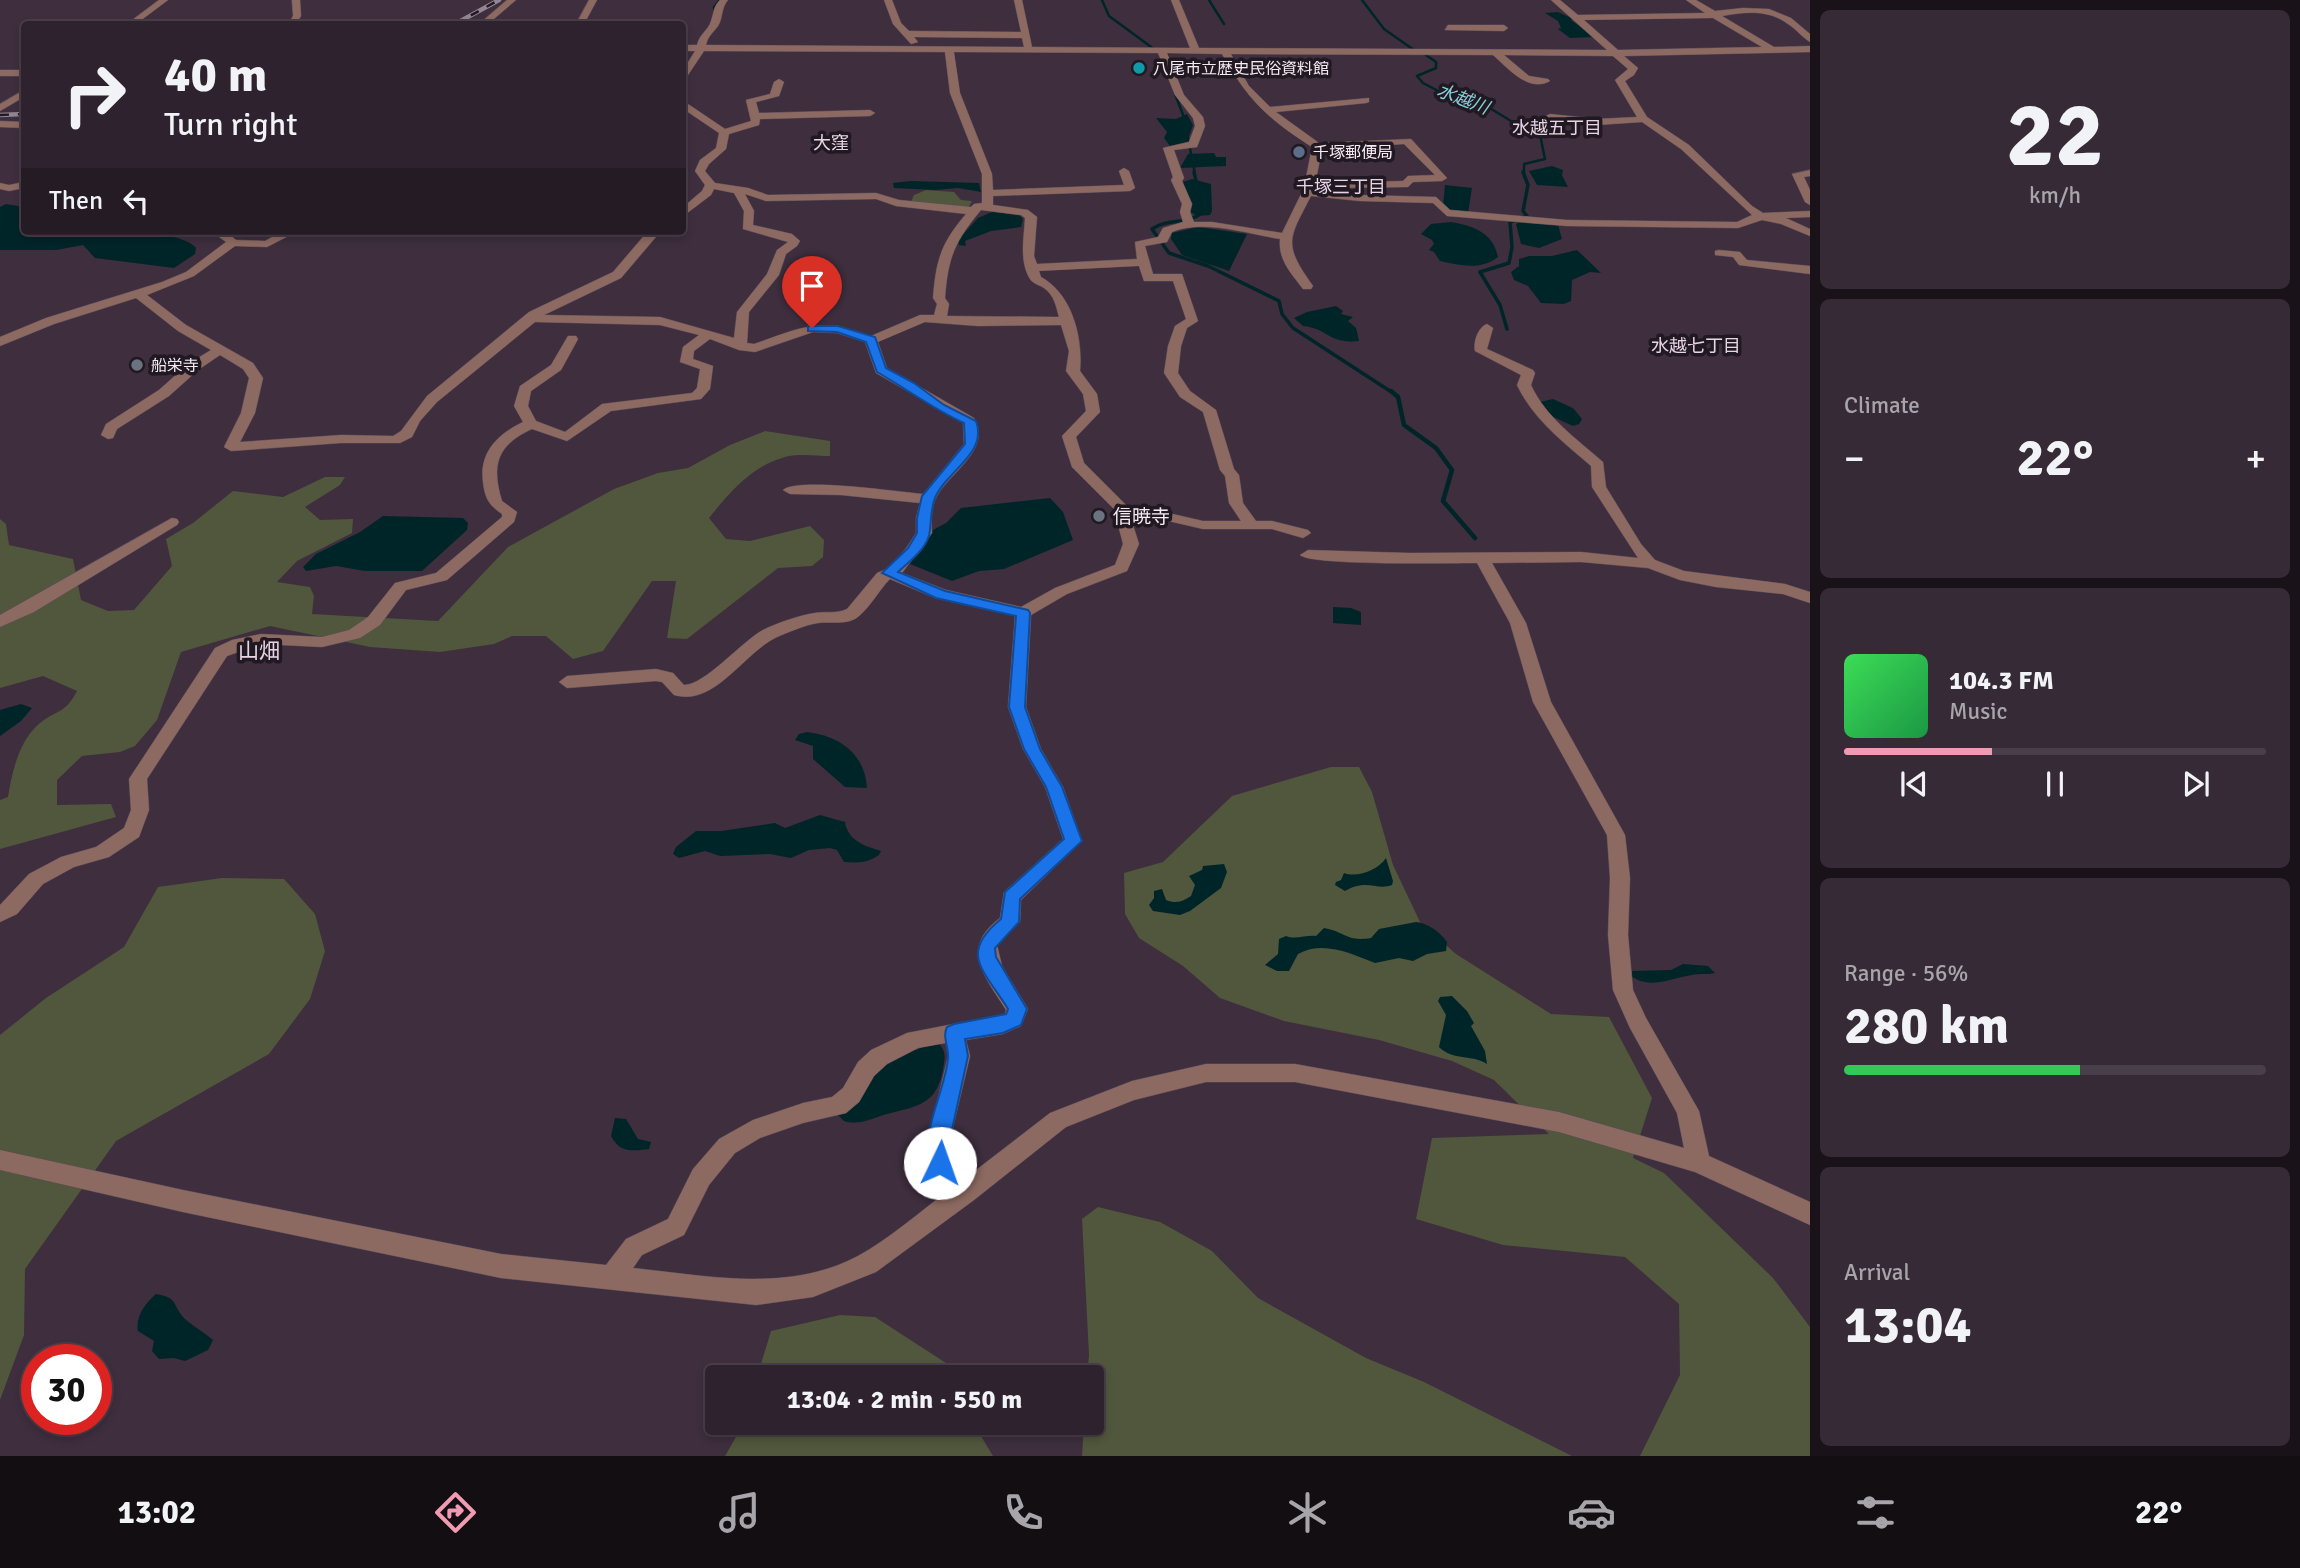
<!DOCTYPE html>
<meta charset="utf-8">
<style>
:root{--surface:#2e222e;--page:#362a36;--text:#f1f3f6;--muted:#a7a4aa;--line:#493f4a;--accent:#f19ab3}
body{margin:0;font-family:Signika,"Noto Sans JP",sans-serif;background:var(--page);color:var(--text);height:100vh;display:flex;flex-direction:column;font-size:26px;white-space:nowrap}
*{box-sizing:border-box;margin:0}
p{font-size:23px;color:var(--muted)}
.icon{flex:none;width:38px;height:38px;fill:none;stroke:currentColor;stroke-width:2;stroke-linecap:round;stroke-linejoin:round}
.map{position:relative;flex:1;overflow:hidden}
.side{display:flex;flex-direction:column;gap:10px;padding:10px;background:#191319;width:490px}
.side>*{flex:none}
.guide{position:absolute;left:21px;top:21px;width:665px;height:214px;border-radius:7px;box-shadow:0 4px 10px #0003,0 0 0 2px var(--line);background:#2e222e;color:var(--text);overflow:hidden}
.speed{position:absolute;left:21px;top:1344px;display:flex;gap:14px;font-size:35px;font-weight:700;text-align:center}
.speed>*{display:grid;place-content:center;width:91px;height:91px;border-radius:50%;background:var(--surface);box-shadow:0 4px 10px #0003,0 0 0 2px var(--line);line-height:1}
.speed .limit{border:10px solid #d22;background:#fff;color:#111}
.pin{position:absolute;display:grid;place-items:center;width:60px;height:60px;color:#fff;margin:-72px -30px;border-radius:50% 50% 50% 0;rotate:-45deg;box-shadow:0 0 7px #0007}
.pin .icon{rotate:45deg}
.me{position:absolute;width:77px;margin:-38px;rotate:3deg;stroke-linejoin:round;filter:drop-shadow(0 0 5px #0008)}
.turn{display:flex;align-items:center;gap:24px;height:147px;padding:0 28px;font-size:32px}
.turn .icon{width:91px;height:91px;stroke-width:2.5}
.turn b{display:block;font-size:49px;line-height:60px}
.then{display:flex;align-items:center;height:66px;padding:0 28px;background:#0003;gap:14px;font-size:26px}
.big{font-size:52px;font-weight:800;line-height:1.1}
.side .widget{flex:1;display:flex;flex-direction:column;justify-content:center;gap:10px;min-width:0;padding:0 24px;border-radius:10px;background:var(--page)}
.side .dial{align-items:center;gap:0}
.dial b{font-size:91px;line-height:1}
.song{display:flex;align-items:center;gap:21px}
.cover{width:84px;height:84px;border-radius:10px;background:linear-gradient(135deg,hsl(130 70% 55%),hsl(140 70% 35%))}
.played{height:7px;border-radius:4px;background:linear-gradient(90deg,var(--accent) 35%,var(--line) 35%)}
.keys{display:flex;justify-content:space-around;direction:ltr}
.heat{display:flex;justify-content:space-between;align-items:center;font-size:38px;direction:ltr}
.charge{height:10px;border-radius:5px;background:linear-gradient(90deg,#34c759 56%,var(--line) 0)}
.trip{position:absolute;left:705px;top:1365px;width:399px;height:70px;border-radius:7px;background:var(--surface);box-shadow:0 4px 10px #0003,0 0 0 2px var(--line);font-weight:800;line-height:70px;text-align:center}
.menu{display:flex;height:112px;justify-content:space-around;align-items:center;background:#120e12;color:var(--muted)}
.menu .icon{width:49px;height:49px}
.menu .current{color:var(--accent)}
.menu b{font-size:32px;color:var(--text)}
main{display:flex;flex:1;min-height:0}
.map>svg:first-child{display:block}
.green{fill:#50573c}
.water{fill:#002529}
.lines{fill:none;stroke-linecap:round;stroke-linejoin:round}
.stream-far2{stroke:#002529;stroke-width:2.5}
.stream-far1{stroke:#002529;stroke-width:3.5}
.stream{stroke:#002529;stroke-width:4.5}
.street-casing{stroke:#5b4c5b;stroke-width:1}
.street{fill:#8d6a61;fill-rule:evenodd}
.rail-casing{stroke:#938592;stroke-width:4.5}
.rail{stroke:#211921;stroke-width:2.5;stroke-dasharray:9;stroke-linecap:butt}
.route{fill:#1a73e8;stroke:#114b97;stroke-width:2}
.culture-dot{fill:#0f9aa8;stroke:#211921;stroke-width:2.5}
.service-dot{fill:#5c6f8a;stroke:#211921;stroke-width:2.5}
.worship-dot{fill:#6b7280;stroke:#211921;stroke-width:2.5}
.labels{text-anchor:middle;stroke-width:7;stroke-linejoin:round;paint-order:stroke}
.far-poi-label{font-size:16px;fill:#f5eaf4;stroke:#211921;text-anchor:start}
.far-water-label{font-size:18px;font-style:italic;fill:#87d1da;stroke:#211921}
.far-neighbourhood-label{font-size:18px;fill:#e8d3e7;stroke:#211921}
.poi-label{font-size:19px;fill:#f5eaf4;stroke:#211921;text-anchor:start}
.neighbourhood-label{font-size:21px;fill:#e8d3e7;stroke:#211921}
</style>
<main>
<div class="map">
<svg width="1810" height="1456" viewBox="0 0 1810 1456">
<rect width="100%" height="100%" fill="#3e2e3e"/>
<path class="green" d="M926 190 954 192 961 200 972 201 968 209 910 204 914 195Z
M765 431 830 441V456C816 456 798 453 785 457 752 466 730 492 709 518L726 539 750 541 810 526 824 540 823 557 812 566 778 568 687 639 667 638 676 581H652L603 651 573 659 546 636H512L494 644 440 652 370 647 270 626 181 652 157 720 135 746 120 752 82 756 57 780V805L111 804 116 817 0 849V800L8 797C12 772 19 740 40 723 58 709 65 714 77 691L43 676 0 688V519L6 524 9 545 73 559 81 600 108 611 134 610 172 566 166 539 193 523 233 491 283 497 325 477H345L340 485 305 507 320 520 353 519 352 533 297 561 277 582 310 587 314 596 312 614 438 621 508 547 614 489 658 473 688 468 730 445Z
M1331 767H1359L1372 792 1393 865 1420 922 1456 954 1551 1014 1609 1017 1652 1098 1633 1158 1664 1173 1773 1278 1810 1327V1456H1640L1680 1375 1679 1304 1625 1257 1503 1245 1416 1219 1432 1138 1549 1134 1494 1080 1452 1061 1379 1040 1284 1021 1220 998 1183 966 1139 938 1125 914 1124 873 1163 862 1232 796Z
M222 878 284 879 315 914 325 951 310 999 269 1054 116 1141 25 1269 24 1335 0 1400V1035L46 998 124 947 158 887Z
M1098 1207 1160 1222 1212 1251 1258 1298 1366 1358 1424 1382 1572 1456H1082L1084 1423H1092V1377H1087L1089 1355 1082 1219Z
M840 1315 875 1317 946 1363 952 1377H757L771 1331Z
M744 1423H973L993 1456H725Z"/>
<path class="water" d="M1558 12 1571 18 1572 21 1595 37 1570 38 1558 29 1561 28 1558 21 1545 13Z
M1187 114 1193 125 1187 142 1170 146 1164 138 1167 132 1156 118 1176 119Z
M1214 153 1216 157H1226V166L1180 168 1188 154Z
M1552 166 1563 170 1562 175 1568 187 1537 185 1529 171Z
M1192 179 1211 184 1212 211 1210 215 1196 216 1190 211 1192 205 1183 182Z
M910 181 979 183 981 192 958 188 935 190 894 188 893 183Z
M1445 185 1472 188 1468 213 1453 212 1443 206Z
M6 204 24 207V231C58 231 176 224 196 248L195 254 174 268 95 258 83 245 56 250H0V207Z
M994 211 1019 215 1023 219 1021 227 991 231 965 241 966 246 959 245 958 240 978 218Z
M1451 222C1473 226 1493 232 1498 257 1480 271 1460 265 1440 261L1434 252 1429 250 1434 244 1432 240 1421 234 1431 224Z
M1519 222 1558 225 1562 239 1539 248 1521 244 1516 224Z
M1198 227 1247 234 1229 271 1182 255 1171 239 1172 233Z
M1577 250 1601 273 1590 272 1572 280 1571 301 1564 304 1541 303 1528 286 1514 280 1511 272 1519 266V259L1529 256H1552Z
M1336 306 1343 311 1341 314 1353 317 1348 321 1356 328 1359 341C1327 344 1330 329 1303 326L1294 318 1307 312Z
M1553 399 1573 408 1582 419 1579 424 1573 426 1547 414 1545 407 1540 402Z
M1050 498 1063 512 1073 540 1004 569 979 571 952 581 910 564 933 530 946 523 961 508Z
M383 516 463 518 468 523 467 530 422 571H365L336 566 306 571 303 567 316 554 360 532Z
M1333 607 1351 608 1361 612V625L1333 623Z
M21 704 32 708 21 721 0 736V710Z
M807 732C840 736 865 754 867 788L845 787 813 759V746L795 740 799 734Z
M820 815 845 822C848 841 865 846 881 851L879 855C867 863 858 863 844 862L837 850 830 848 809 850 791 858 770 854 720 856 705 851 679 858 673 854 676 847 696 831H721L775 823 785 828Z
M1386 858 1393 881 1392 885C1377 891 1367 878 1345 891L1335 885 1336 882 1341 880 1344 873C1358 878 1378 870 1386 858Z
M1224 864 1227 872 1221 888 1190 911 1180 915 1153 911 1149 905 1154 898V891L1162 889 1166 900C1176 904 1182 902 1191 896L1195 885 1189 876 1202 870 1203 866Z
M1416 922C1428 923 1440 932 1447 942L1446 951 1427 954 1413 961 1399 958 1375 963C1351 954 1324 940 1298 954L1289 971H1277L1265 965 1278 954 1279 939 1286 936C1295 940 1306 935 1316 936L1324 928C1346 932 1346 942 1371 938L1379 929Z
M1683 964 1708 966 1715 973C1707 975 1700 973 1692 975 1671 978 1650 990 1631 976L1632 971 1671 970Z
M1452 996 1467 1011 1474 1023 1471 1026 1485 1051 1487 1064C1472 1054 1453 1061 1439 1047L1446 1015 1438 1001 1440 997Z
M934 1040C943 1046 946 1052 944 1063 939 1101 924 1105 891 1113 873 1117 862 1126 844 1121L838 1115 839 1110 869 1074 909 1049 917 1050Z
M615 1118 626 1119 638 1139 651 1142 649 1149C631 1151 620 1153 611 1136Z
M156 1294C180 1298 171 1305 185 1319 193 1326 205 1333 213 1340L208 1350 185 1361 174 1358 159 1359 152 1351 154 1341 138 1331C135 1317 146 1302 156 1294Z"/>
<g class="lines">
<path class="stream-far2" d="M1102 0 1109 16 1158 52
M1209 0 1224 24
M1362 0 1384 29 1414 50
M715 13 714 7 720 0
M1423 53 1436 62V68L1417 76 1423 83 1448 96 1488 107 1511 121 1538 125 1545 159 1524 164V174
M1175 94 1185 120
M1187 133 1195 174"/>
<path class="stream-far1" d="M1194 172 1197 186
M1202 213C1187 225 1167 218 1152 229L1169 253 1208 266 1279 301 1282 314 1293 328 1393 393
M1507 329 1500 305 1480 272 1509 263 1512 247 1510 222 1527 216 1523 211 1528 185 1523 172"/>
<path class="stream" d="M1391 391 1398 397 1404 425 1436 448 1452 470 1443 501 1475 538"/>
<defs>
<path id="street" d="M159 0H168L136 24H127Z
M292 0H300L301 16 296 24H288L293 16Z
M507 0H516L488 24H479Z
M589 0H597L584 24H576Z
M720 0H728C721 8 723 18 718 26 712 34 708 36 706 45L1024 47 1022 38 914 37 918 42 911 44 893 24 884 0H892L901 23 909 31 1021 32 1014 0H1022L1032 47 1190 48 1171 0H1179L1199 48 1607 50 1551 0H1560L1578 15 1705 13 1686 0H1696L1715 11 1743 8 1769 9 1791 18 1810 34V42C1802 37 1796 29 1788 24 1768 9 1745 12 1722 16L1774 47 1810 46V52L1624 56 1638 68 1634 75 1625 81 1647 117 1689 145 1752 206 1763 213 1810 211V217L1786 218 1810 229V236L1781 224 1762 220 1738 228 1567 226 1447 216 1433 203 1360 201 1311 196C1288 240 1283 244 1313 286L1311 289H1303C1291 273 1278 260 1280 239 1248 234 1203 219 1172 232L1167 242 1145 246 1153 274H1182L1198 321 1187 328 1181 346 1178 373 1190 391 1216 410 1234 469 1239 475 1243 503 1256 521H1272L1308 530 1311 533 1303 538 1272 529H1203L1164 520 1133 525 1139 544 1127 571 1067 594 1031 615 1026 707 1041 749 1063 787 1082 841 1021 900 1020 922 997 945 1002 966 1028 1009 1021 1026 1003 1034 966 1040 970 1056 948 1148 951 1158 967 1177 1050 1113 1132 1081 1206 1064H1295L1559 1112 1684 1148 1677 1113 1630 1028 1613 990 1608 935 1610 878 1607 835 1533 702 1510 623 1477 563C1452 563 1312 566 1300 555L1308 550 1410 553 1581 552 1638 558 1592 487 1591 466C1563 442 1533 419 1517 385L1521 375 1475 351C1473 342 1478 327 1487 324L1493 328 1487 349 1533 370 1535 373 1531 385C1546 418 1577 439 1603 462L1606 487 1641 544 1655 560 1684 571 1785 584 1810 592V603L1783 594 1716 587 1680 580 1648 568 1581 562 1492 563 1526 623 1551 702 1625 835 1630 878 1628 935 1633 990 1646 1018 1699 1111 1709 1156 1810 1202V1225L1695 1172 1559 1132 1295 1082H1206L1134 1100 1066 1127 974 1200 876 1272 813 1297 756 1305 501 1278 183 1212 0 1170V1150L183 1190 501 1254 606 1265 626 1239 668 1219 693 1169 719 1139 753 1120 803 1103 832 1097 843 1088 858 1062 871 1050 907 1033 1005 1014 1006 1010C985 976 959 949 1000 918L1004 892 1063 839 1045 787 1023 749 1008 707 1015 616 935 598 890 579C879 590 871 606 859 616 848 626 831 621 818 623 805 625 789 632 777 637 743 653 715 707 674 695L662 682 656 681 567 688 559 682 567 676 656 669 673 673 684 685C705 685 741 642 763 630 777 623 800 615 815 613 826 611 837 614 847 609L877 573 889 568 907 547 916 533V518L920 503 841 495 790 494 783 490C797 477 899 492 923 494L964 444 963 423 876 373 865 342 837 333 813 332 755 352 739 350 710 339 694 351 693 359 713 366 710 389 701 399 611 411 567 441 532 429C497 445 491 465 502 501L517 512 514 522 447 580 406 590 380 625 360 638 322 647 261 644 227 656 147 779 149 810 139 837 109 857 74 867 43 884 17 914 0 922V905L29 874 61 857 96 847 124 828 131 810 129 779 215 648 232 640 261 634 322 637 349 630 368 617 395 583 436 573 502 517V514C489 505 485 499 483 482 479 452 498 434 523 422L514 406 520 386 551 365 568 336H576L578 339 561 370 531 391 528 406 536 421 565 432 602 404 692 393 697 388 700 369 680 362 683 347 699 335 660 325 535 322 437 402 420 421 412 437 400 443H341L231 451 224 447 241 413 249 378 243 369 220 355 198 370 169 396 117 429 113 438 108 439 101 435 106 424 159 390 188 364 211 350 178 331 136 298 54 324 0 346V337L46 318 162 282 186 272 226 242 211 231H225L236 240 265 241 283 231H298L267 247 235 246 194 276 147 295 186 325 253 363 263 378 255 413 240 442 341 435 393 436 401 431 427 396 529 312 613 272 648 231H661L621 278 544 315 660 317 734 338 737 312 767 274 777 250 788 242 743 229 744 211 734 193 714 189 711 195 682 217V208L702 191 705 185 695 171 700 160 716 148 719 133 682 108V100L725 129 751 121 746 100 770 94 774 82 779 79 784 82 779 96 756 102 759 113 870 110 875 113 870 116 760 119 759 125 729 134 726 149 709 164 705 171 715 183 748 188 768 195 876 193 899 200 971 207 974 204 982 203V174L950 93 945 52 704 51 682 84V72L695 51H682V45H697C700 33 708 31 711 21 714 13 713 7 720 0ZM1713 18 1762 47 1618 50 1584 20ZM954 52 1158 53 1175 95 1193 118 1195 126 1189 142 1163 148 1173 177 1171 180 1182 204 1180 212 1183 222 1163 228 1158 237 1135 242 1137 259 1037 264 1034 256 1037 217 1028 210 993 205V196L1130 191 1135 188 1129 171 1124 168 1119 171 1124 185 993 190 992 174 960 93ZM1167 53 1222 54C1248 100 1267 118 1312 147L1304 188 1282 233 1212 222H1194L1190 212 1192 204 1182 181 1184 178 1174 150 1197 147 1205 126 1203 117 1184 95ZM1231 54 1493 55C1508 68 1528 93 1550 81L1548 79 1529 76 1504 55 1613 56 1628 69 1615 80 1637 117 1597 119 1550 114 1535 121V125L1551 120 1597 125 1642 122 1681 149 1752 215 1737 222 1567 220 1450 210 1436 197 1360 195 1314 190 1322 149 1404 144 1435 175 1408 176 1403 181 1329 183V187L1333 188 1408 187 1413 182 1442 181 1447 178 1411 139 1319 143 1276 112 1366 103 1369 102V98L1270 107 1249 86ZM745 194 766 201 876 199 896 206 966 214C941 243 936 260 933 298L937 304 934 315H920L871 336C816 318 806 326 754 344L747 343 749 312 779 275 786 254 797 246 800 241 792 234 753 225 754 211ZM981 210 1021 215 1025 218C1024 238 1019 261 1030 279 1033 284 1040 285 1044 288 1054 295 1056 306 1059 317L947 316 949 304 945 298C948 257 955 241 981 210ZM1139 266 1144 281H1173L1186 319 1175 326 1168 346 1164 373 1180 397 1203 412 1220 470 1225 476 1229 503 1241 521H1203L1164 512 1131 517 1126 505 1084 463 1076 437 1100 412 1097 394 1080 371C1083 337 1072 294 1041 277L1039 271ZM925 322 978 326 1061 325 1069 351 1066 371 1083 394 1086 411 1062 436 1072 467 1114 509 1123 544 1115 565 1055 588 1021 607 946 590 902 573 932 533C931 521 931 507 937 496 951 471 992 450 974 418L887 368 878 342ZM946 1043 948 1056 926 1148 932 1170 949 1190C921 1211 889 1239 858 1256 788 1293 709 1276 633 1268L642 1255 684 1235 709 1185 735 1153 760 1138 803 1123 846 1113 859 1102 874 1076 887 1064 918 1048Z
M1448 25H1504L1508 28 1504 31 1445 30Z
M0 70H24V76H0Z
M24 90V97L0 111V104Z
M0 121 24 122V128L0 127Z
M1810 170V176L1804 177 1810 190V205L1805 202 1792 174Z
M24 182V188L9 191 0 189V183L9 185Z
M1719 250 1740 252 1747 260 1810 266V274L1739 265 1733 257 1715 255V251Z
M172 518 177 519 179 522 177 525 34 612 0 627V615Z"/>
</defs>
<use href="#street" class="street-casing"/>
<use href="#street" class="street"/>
<defs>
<path id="rail" d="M455 24 499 0
M0 115 24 114"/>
</defs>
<use href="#rail" class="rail-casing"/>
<use href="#rail" class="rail"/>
</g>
<path class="route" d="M808 326H838L875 337 886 368 914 383 944 405 976 421C988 454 946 471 935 498 931 508 931 519 930 530 929 547 910 561 898 572L945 591 1028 610 1030 613 1025 707 1040 749 1062 787 1082 841 1020 899 1019 922 995 948 996 957 1027 1009 1021 1025 1003 1033 965 1039 968 1056 948 1148 951 1163 948 1169 940 1172 933 1169C917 1135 945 1094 948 1058 949 1047 942 1037 947 1027L954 1024 1006 1014 1008 1009C984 970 958 954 1001 919L1005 892 1064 839 1046 787 1024 749 1009 707 1016 616 936 598 882 573 908 548 917 533V518L922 496 965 444 964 423C933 409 907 389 877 372L866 342 837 332 808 331Z"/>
<circle class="culture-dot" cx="1139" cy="68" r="7"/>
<circle class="service-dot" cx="1299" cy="152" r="7"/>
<g class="worship-dot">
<circle cx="137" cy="365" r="7"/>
<circle cx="1099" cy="516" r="7"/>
</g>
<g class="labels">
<g class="far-poi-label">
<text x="1153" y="74">八尾市立歴史民俗資料館</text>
<text x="1313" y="158">千塚郵便局</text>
<text x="151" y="371">船栄寺</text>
</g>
<g class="far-water-label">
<text transform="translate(1463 99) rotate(21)" y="6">水越川</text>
</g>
<g class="far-neighbourhood-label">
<text x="1557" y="134">水越五丁目</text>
<text x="831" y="149">大窪</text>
<text x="1341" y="193">千塚三丁目</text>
<text x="1696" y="352">水越七丁目</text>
</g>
<g class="poi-label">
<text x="1113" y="523">信暁寺</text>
</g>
<g class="neighbourhood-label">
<text x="259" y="658">山畑</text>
</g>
</g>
</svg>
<div class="speed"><div class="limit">30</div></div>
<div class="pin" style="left:812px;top:328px;background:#d93025"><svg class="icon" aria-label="arrive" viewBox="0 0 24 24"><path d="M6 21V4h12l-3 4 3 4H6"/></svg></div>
<svg class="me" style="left:940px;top:1163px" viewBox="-20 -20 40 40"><circle r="19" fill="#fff"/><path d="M0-13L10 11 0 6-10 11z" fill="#1a73e8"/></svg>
<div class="trip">13:04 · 2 min · 550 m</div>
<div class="guide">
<div class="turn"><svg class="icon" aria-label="right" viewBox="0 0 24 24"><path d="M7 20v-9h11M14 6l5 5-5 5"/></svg><div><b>40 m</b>Turn right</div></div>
<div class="then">Then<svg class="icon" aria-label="left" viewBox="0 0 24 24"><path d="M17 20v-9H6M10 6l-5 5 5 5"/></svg></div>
</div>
</div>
<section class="side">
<div class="widget dial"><b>22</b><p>km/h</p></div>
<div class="widget"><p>Climate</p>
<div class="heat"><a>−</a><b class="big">22°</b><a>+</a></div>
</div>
<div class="widget">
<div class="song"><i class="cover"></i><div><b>104.3 FM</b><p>Music</p></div></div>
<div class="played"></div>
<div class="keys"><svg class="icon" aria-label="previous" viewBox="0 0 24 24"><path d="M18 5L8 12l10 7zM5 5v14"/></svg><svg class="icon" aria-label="pause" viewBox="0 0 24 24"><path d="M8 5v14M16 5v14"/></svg><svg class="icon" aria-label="next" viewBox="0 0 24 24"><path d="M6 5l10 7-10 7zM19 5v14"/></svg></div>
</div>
<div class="widget"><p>Range · 56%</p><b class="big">280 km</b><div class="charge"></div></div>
<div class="widget"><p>Arrival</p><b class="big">13:04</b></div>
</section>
</main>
<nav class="menu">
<b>13:02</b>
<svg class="icon current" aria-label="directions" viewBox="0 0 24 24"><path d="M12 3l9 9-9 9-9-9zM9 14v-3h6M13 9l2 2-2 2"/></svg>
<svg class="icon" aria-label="music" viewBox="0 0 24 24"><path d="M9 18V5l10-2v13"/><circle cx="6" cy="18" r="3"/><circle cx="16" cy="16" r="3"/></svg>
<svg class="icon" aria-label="phone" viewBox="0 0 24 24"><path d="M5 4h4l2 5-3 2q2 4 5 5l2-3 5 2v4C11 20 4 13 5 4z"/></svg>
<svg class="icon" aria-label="climate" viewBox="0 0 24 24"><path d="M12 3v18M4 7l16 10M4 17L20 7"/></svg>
<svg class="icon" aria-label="car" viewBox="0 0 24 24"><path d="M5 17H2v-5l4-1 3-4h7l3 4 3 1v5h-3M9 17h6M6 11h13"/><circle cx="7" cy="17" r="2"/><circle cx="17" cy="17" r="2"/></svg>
<svg class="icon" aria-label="filters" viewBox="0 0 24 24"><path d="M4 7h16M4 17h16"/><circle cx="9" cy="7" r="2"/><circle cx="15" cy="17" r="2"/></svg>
<b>22°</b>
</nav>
